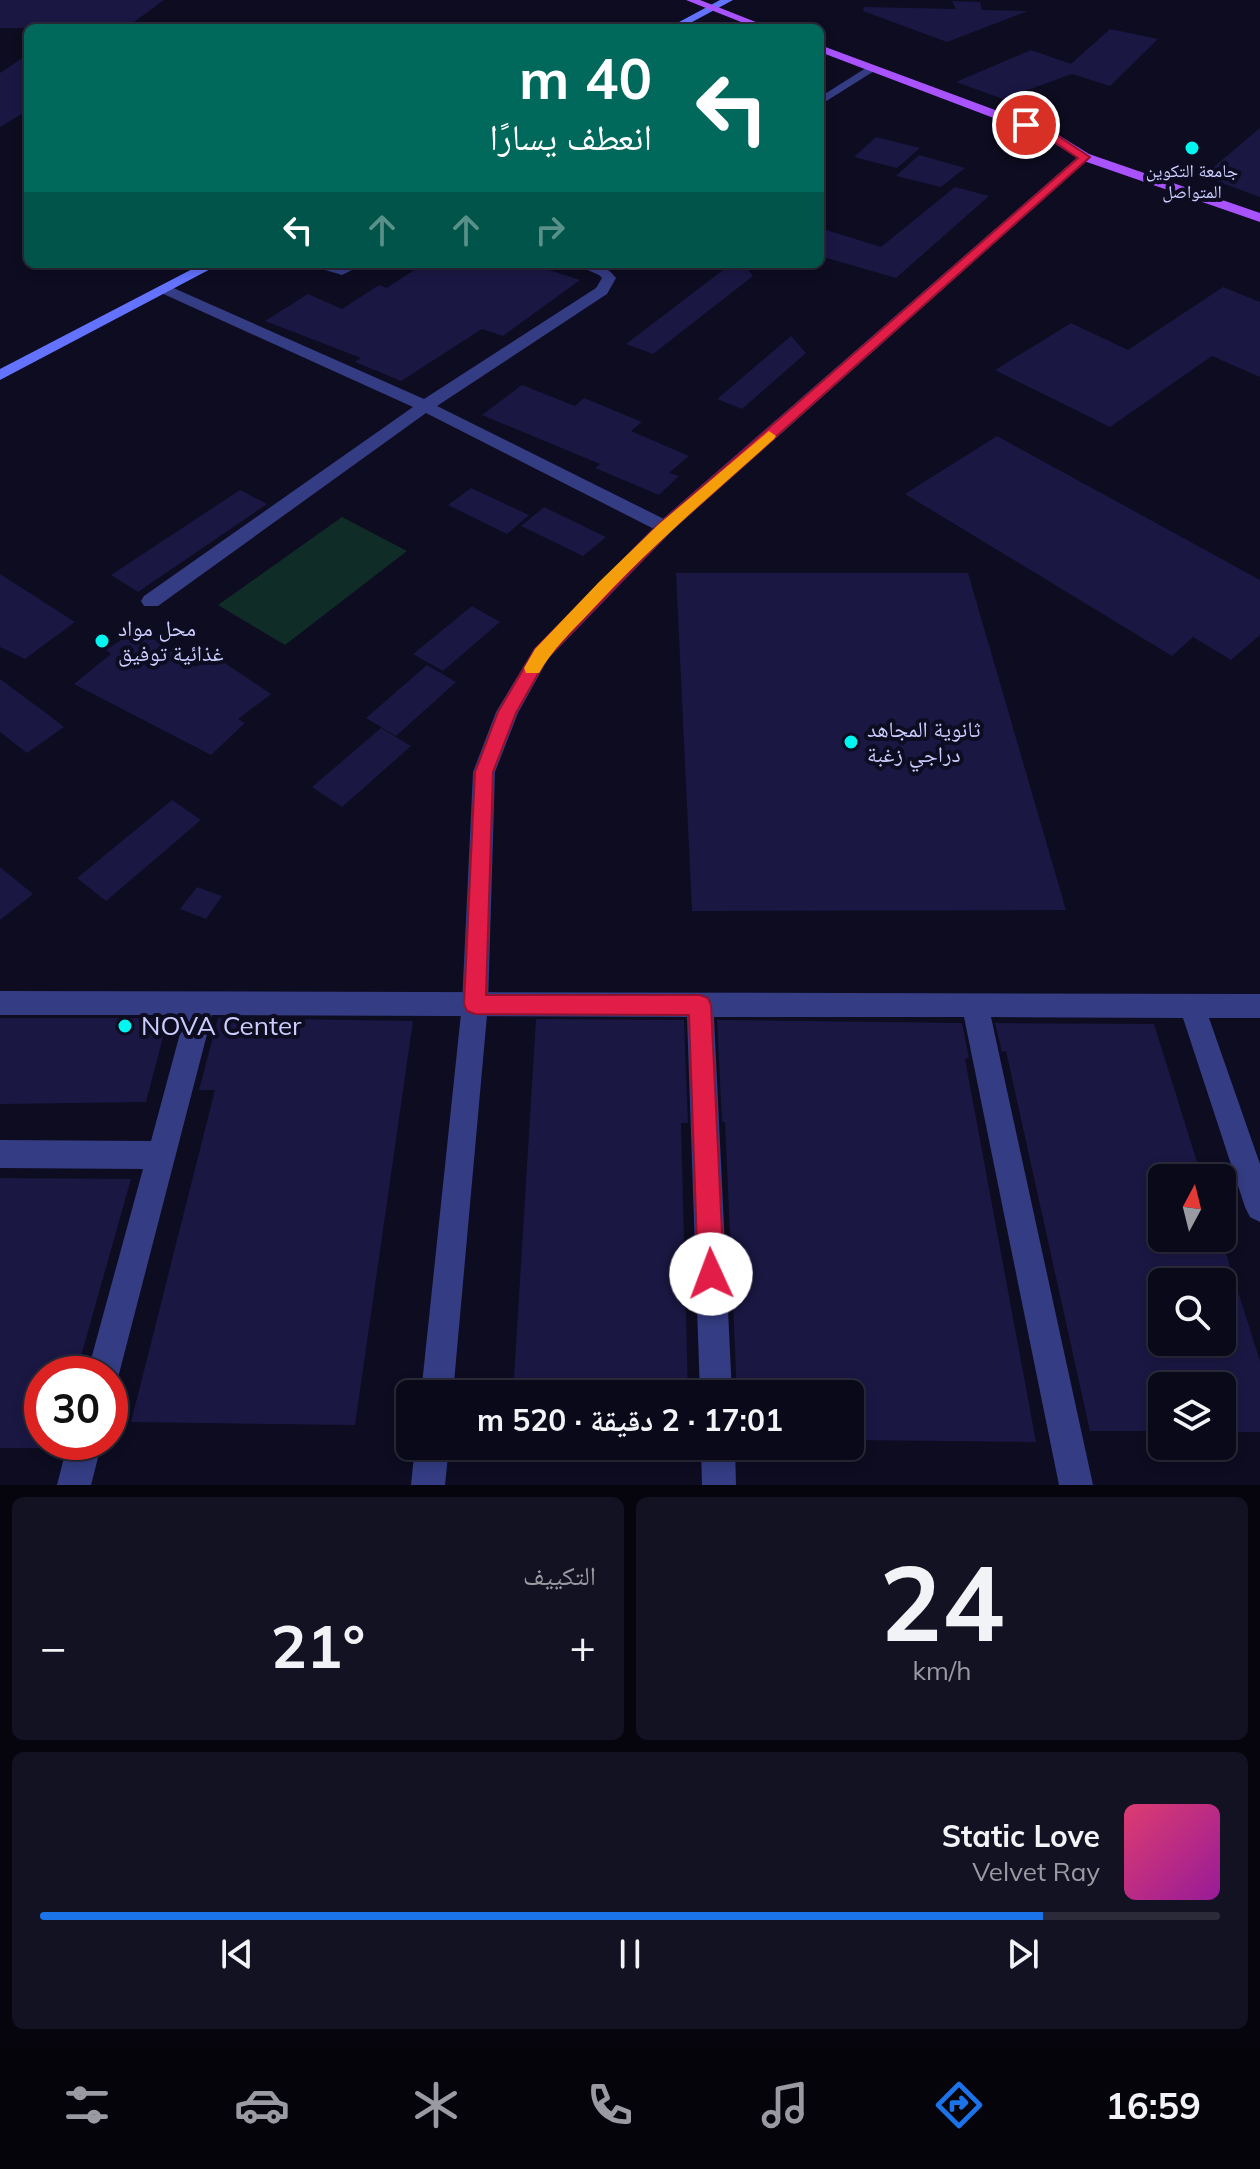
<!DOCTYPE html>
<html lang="ar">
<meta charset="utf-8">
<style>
:root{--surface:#0a0919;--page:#131222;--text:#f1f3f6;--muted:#999aa2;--line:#2a2a38;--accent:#1a73e8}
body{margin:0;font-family:Mulish,"Noto Naskh Arabic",sans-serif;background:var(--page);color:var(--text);direction:rtl;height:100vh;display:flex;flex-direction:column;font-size:30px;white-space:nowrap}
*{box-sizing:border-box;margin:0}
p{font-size:26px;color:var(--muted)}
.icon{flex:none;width:44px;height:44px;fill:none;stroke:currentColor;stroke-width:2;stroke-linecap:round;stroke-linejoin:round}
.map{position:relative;height:1485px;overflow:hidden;direction:ltr}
.sheet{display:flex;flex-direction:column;gap:12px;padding:12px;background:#06050e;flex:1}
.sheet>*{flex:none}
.banner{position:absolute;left:24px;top:24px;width:800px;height:244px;border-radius:12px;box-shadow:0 4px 12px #0003,0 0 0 2px var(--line);direction:rtl;background:#00695c;color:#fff;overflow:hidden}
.needle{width:52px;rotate:7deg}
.controls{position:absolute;left:1148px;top:1164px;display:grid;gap:16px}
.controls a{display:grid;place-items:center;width:88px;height:88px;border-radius:12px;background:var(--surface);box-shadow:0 4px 12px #0003,0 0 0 2px var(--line);font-size:40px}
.speed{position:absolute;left:24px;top:1356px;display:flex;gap:16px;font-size:40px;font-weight:700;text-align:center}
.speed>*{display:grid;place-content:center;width:104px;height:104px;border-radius:50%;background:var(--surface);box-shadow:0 4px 12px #0003,0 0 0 2px var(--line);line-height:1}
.speed .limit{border:12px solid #d22;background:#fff;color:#111}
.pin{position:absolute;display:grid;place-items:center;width:68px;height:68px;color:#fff;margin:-34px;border:4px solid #fff;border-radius:50%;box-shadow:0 2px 8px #0007}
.me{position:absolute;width:88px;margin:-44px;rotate:358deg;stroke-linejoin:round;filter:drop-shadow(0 0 6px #0008)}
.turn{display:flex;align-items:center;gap:28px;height:168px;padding:0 40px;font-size:36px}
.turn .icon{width:104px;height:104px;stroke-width:2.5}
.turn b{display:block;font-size:56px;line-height:68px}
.lanes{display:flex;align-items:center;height:76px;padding:0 40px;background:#0003;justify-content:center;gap:40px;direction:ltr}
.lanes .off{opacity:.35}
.big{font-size:60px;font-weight:700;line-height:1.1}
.sheet .card{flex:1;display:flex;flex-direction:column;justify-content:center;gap:12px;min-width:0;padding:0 28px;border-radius:12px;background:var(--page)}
.sheet .dial{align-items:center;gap:0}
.dial b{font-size:104px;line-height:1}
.song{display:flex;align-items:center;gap:24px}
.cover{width:96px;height:96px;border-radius:12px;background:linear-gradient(135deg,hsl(340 70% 55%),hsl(300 70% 35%))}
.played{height:8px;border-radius:4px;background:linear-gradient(90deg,var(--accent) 85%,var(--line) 85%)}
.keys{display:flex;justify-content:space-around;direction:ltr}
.heat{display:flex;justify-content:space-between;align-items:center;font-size:44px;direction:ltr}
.sheet .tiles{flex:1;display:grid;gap:12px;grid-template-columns:1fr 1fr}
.card:last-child{grid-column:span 2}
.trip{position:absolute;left:396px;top:1380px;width:468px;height:80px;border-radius:12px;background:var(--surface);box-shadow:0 4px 12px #0003,0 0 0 2px var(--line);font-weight:700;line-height:80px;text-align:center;direction:rtl}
.tab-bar{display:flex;height:128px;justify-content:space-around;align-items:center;background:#04040a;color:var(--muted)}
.tab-bar .icon{width:56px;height:56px}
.tab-bar .current{color:var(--accent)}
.tab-bar b{font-size:36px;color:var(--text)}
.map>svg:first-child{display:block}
.green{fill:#0f2c27}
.building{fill:#1a1743;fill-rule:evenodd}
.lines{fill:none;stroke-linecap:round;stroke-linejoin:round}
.minor{fill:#343c83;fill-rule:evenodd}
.tertiary{fill:#343c83;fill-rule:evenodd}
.secondary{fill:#6373ff;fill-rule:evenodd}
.primary{fill:#a953ff;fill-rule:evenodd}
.route{fill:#e11d48;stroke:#92132f;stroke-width:2}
.slow{fill:#f59e0b}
.poi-dot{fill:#00f7f0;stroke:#0d0c21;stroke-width:3}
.labels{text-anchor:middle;stroke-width:8;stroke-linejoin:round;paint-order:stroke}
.far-poi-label{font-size:18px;fill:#cccdff;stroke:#0d0c21}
.poi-label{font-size:22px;fill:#cccdff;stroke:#0d0c21;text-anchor:start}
.near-poi-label{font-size:26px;fill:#cccdff;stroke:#0d0c21;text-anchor:start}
</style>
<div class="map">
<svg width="1260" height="1485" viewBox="0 0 1260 1485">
<rect width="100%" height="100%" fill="#0d0c21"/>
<path class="green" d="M342 517 407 551 285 645 218 605Z"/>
<path class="building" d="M0 0H164L126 28H0Z
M952 1 980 2 982 10 1028 11 947 42 863 11 864 7 956 9Z
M1110 29 1158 39 1110 86 1072 74 1003 99 956 82 1031 50 1071 64Z
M28 54V110L0 127V73Z
M1260 128V197L1203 176Z
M876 137 920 148 897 168 854 157Z
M919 155 965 168 941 187 896 176Z
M955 187 989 196 896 278 820 256V228L881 247Z
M423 264H531L580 280 503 336 482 329 401 381 355 362 361 358 265 321 308 294 342 309 379 285 387 288Z
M731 264H744L753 276 653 354 626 344Z
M1223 287 1260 302V377L1212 356 1110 427 995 370 1071 323 1128 350Z
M791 336 806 353 742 409 717 399Z
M522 385 575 406 584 398 642 422 631 431 689 456 669 473 679 476 659 495 595 468 600 464 482 415Z
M997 436 1260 580V635L1231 660 1193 637 1172 656 905 494Z
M471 488 529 515 507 534 448 505Z
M240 490 267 504 138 592 111 575Z
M544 507 606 537 583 556 521 526Z
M676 573H968L1066 910 692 911Z
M0 574 75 622 25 659 0 647Z
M472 606 500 622 443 671 413 654Z
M138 629 196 667 213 655 271 694 238 719 245 723 211 755 74 684 111 654 106 650Z
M427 665 456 682 396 736 366 718Z
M0 679 42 710 64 727 27 753 0 732Z
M381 728 411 746 342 807 312 787Z
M172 800 201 820 106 901 77 878Z
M0 867 33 894 0 920Z
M197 887 222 896 206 919 180 909Z
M0 1018H168L146 1102 0 1104Z
M218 1018 413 1021 355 1425 131 1422 215 1090H199Z
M536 1019 684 1020 688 1123H681L688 1394H513Z
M717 1020 962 1023 969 1058 965 1059 1036 1442 850 1440V1394H737L725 1122H722Z
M995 1023 1154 1024 1202 1178H1162V1238H1221L1260 1361V1432H1222V1386H1162V1431H1090L1006 1051 1002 1052ZM1162 1282H1222V1342H1162Z
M0 1178 131 1179 76 1374H42V1448H0Z"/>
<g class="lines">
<path class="minor" d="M869 66 879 68 820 105V97Z
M305 264H364L342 275Z
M574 264C591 264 605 263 616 278L607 294 437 406 672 523 674 527 672 531H658L426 413 158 606H144L141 601 144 596 413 407 159 292V286H169L424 399 596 288 602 278 599 275Z
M0 991 1260 994V1018H1209L1260 1164V1222L1250 1217 1245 1207 1183 1018 991 1017 1093 1485H1059L964 1017H714L732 1394H700L687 1017 212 1015 119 1374 114 1385 110 1387V1374H87L143 1169 0 1168V1140L151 1141 185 1015H0Z
M68 1442H102L91 1485H57Z
M701 1446H735L736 1485H702Z"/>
<path class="tertiary" d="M1081 154 1091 157 672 531 548 659 518 713 495 772 488 1004 453 1394H421L462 1004 473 772 496 712 534 649 658 523Z
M415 1446H449L445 1485H411Z"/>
<path class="secondary" d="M720 0H733L681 28H668Z
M202 264H220L0 380V369Z"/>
<path class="primary" d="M686 0H700L771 28H756Z
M820 45 1052 131 1089 154 1260 213V222L1081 160 1044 137 820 52Z"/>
</g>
<path class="route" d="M1026 122 1052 132 1090 157 670 531 547 658 516 713 493 772 486 995H700L708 998 711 1005 724 1274 720 1283 711 1287 702 1283 698 1274 689 1015 475 1014 467 1011 464 1004 475 772 498 712 535 649 659 524 1078 158 1045 136 1022 127Z"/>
<path class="slow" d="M769 431 776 436 774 439C711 495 647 550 590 612 572 631 552 650 539 673H526L524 668 535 649 599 582 659 524Z"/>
<g class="poi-dot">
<circle cx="1192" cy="148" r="8"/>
<circle cx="102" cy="641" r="8"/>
<circle cx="851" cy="742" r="8"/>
<circle cx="125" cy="1026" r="8"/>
</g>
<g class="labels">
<g class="far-poi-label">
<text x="1192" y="177">جامعة التكوين<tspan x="1192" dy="21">المتواصل</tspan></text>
</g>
<g class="poi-label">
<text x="118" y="636">محل مواد<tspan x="118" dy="25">غذائية توفيق</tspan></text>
<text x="867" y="737">ثانوية المجاهد<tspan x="867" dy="25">دراجي زغبة</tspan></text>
</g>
<g class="near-poi-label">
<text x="141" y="1035">NOVA Center</text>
</g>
</g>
</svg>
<div class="controls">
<a><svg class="needle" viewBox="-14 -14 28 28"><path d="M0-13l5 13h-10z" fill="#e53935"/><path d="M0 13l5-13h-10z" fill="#999aa2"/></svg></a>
<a><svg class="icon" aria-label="search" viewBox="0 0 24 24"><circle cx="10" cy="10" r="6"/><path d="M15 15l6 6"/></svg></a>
<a><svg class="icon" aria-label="layers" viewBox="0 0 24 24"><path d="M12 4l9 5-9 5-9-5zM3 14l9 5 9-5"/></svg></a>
</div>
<div class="speed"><div class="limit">30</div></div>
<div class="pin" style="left:1026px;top:125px;background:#d93025"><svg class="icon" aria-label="arrive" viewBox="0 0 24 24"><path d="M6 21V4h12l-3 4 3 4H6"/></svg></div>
<svg class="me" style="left:711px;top:1274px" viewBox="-20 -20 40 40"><circle r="19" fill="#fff"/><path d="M0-13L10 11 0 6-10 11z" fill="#e11d48"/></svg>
<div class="trip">17:01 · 2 دقيقة · 520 m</div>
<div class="banner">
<div class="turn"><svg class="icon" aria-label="left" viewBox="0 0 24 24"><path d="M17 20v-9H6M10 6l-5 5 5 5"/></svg><div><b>40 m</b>انعطف يسارًا</div></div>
<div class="lanes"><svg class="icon" aria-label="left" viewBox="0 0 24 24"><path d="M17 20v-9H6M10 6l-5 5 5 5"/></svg><svg class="icon off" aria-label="ahead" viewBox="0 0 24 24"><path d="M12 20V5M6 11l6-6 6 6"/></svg><svg class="icon off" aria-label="ahead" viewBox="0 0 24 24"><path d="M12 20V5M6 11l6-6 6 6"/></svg><svg class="icon off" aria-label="right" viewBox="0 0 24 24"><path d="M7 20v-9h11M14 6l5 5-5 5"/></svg></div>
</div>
</div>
<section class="sheet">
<div class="tiles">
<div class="card dial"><b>24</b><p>km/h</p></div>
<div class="card"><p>التكييف</p>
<div class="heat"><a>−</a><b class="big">21°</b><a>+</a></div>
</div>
<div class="card">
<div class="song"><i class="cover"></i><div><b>Static Love</b><p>Velvet Ray</p></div></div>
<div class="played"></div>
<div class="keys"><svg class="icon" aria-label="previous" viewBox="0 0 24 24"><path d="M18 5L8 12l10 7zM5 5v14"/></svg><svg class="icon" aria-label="pause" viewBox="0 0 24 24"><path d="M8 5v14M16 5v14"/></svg><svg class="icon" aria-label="next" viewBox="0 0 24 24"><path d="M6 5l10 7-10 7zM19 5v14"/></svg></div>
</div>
</div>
</section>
<nav class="tab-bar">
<b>16:59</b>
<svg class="icon current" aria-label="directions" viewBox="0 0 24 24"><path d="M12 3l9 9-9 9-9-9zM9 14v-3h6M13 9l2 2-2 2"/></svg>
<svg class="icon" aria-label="music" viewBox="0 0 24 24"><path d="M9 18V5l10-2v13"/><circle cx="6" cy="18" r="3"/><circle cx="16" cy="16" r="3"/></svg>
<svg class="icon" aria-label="phone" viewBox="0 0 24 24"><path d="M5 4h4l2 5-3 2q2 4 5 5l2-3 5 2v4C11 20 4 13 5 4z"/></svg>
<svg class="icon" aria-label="climate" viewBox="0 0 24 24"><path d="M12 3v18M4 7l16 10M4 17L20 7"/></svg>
<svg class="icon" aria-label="car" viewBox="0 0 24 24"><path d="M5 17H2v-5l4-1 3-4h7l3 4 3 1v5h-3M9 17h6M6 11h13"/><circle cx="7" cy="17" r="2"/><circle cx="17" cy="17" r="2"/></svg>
<svg class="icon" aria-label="filters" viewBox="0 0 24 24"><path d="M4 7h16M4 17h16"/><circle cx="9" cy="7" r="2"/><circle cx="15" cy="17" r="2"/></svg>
</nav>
